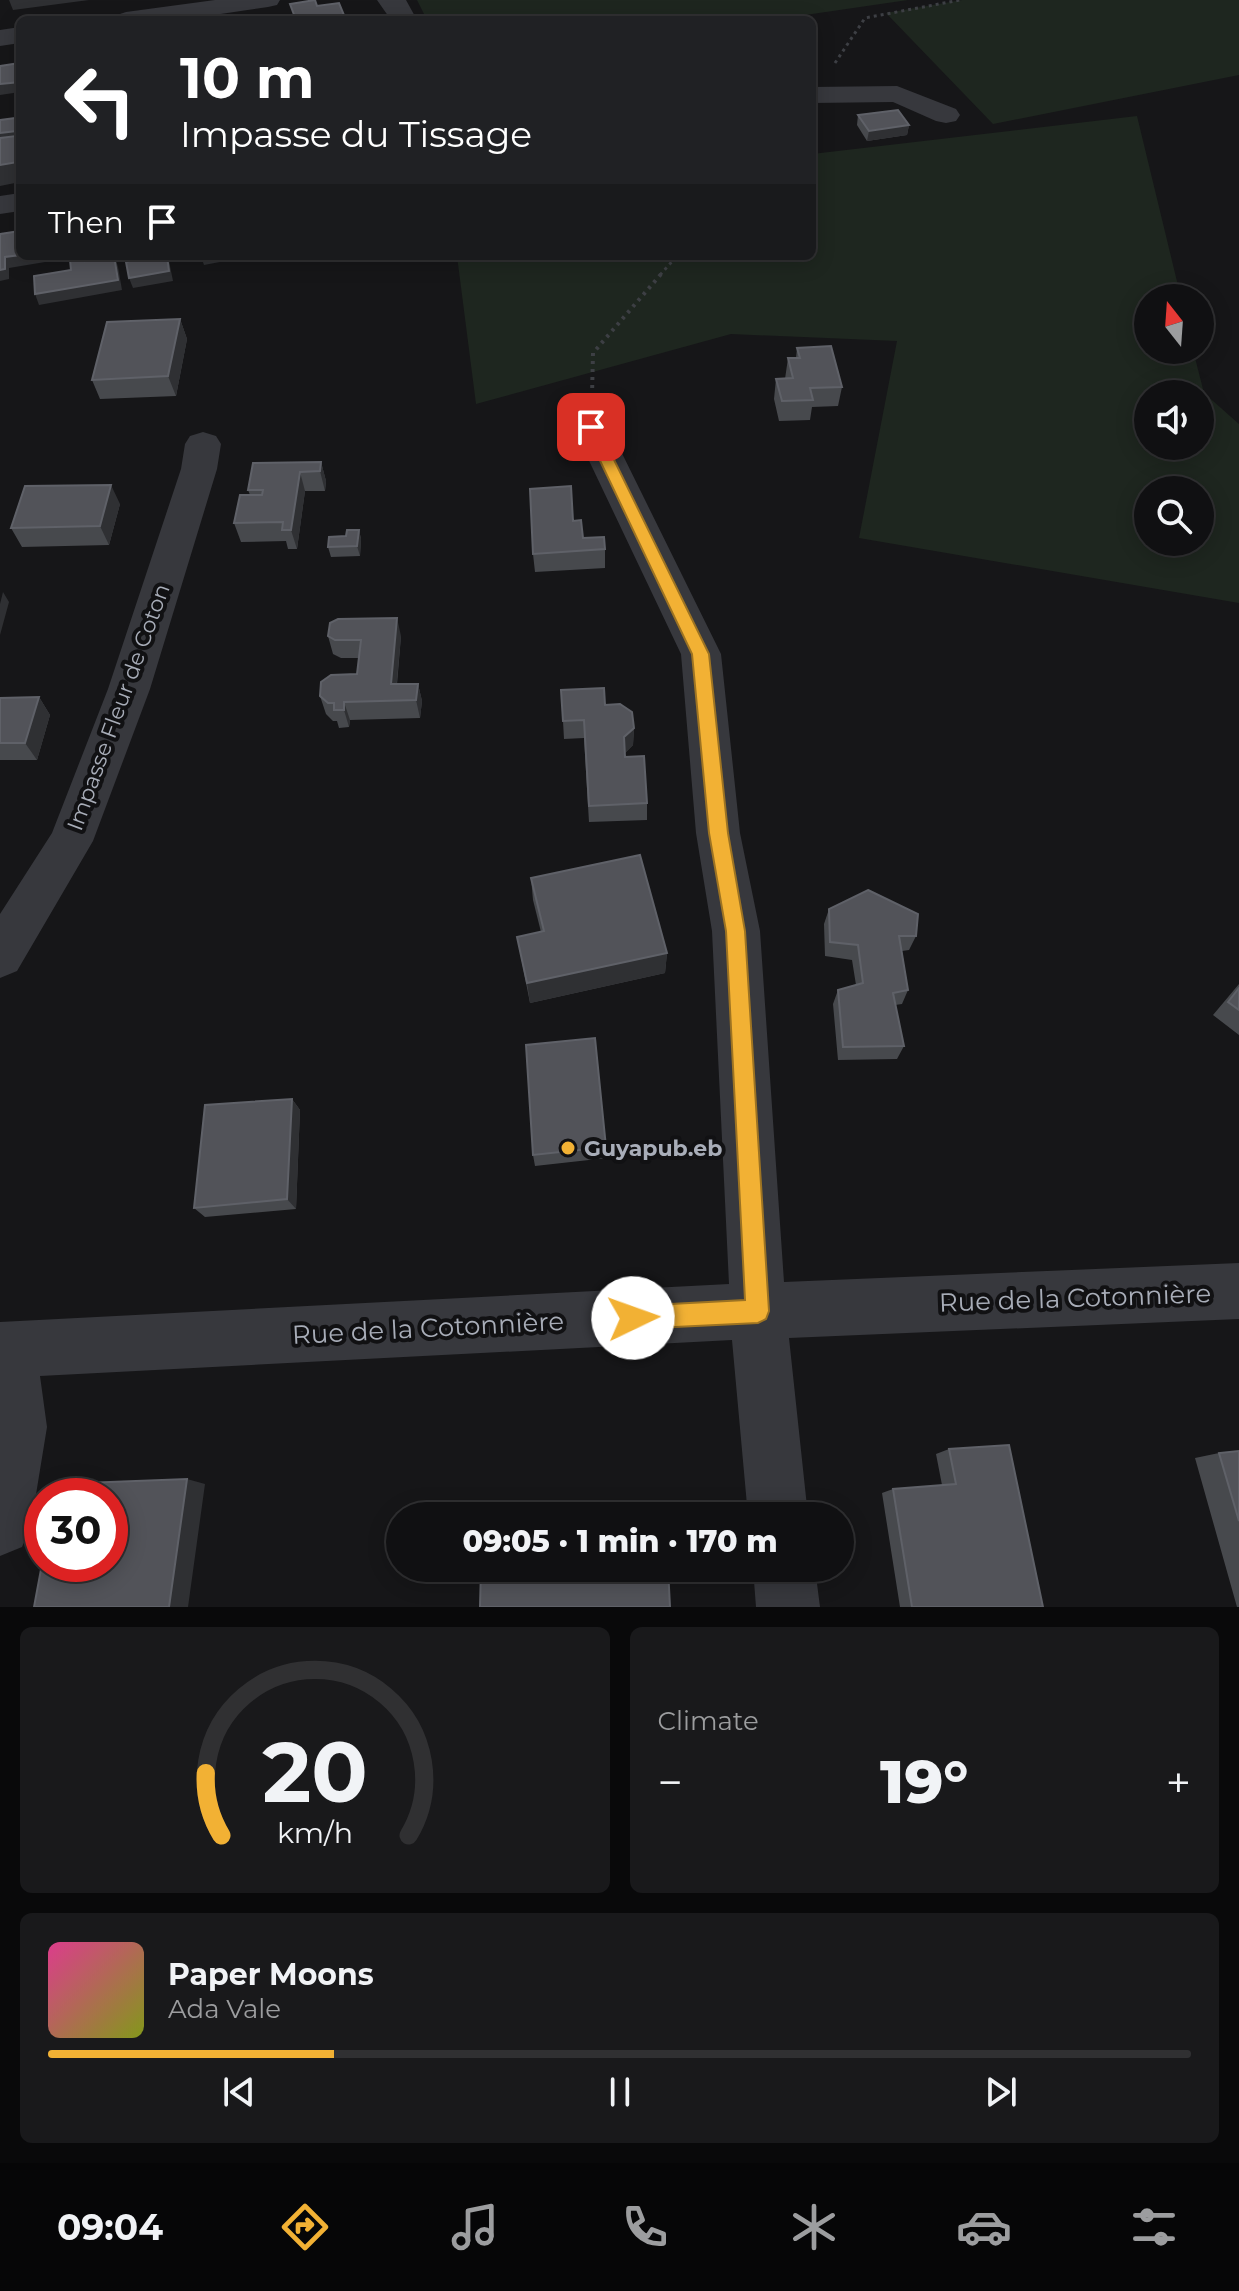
<!DOCTYPE html>
<meta charset="utf-8">
<style>
:root{--surface:#101012;--page:#19191b;--text:#f1f3f6;--muted:#9c9d9f;--line:#303032;--accent:#f2b134}
body{margin:0;font-family:Montserrat,sans-serif;background:var(--page);color:var(--text);height:100vh;display:flex;flex-direction:column;font-size:30px;white-space:nowrap}
*{box-sizing:border-box;margin:0}
p{font-size:26px;color:var(--muted)}
.icon{flex:none;width:44px;height:44px;fill:none;stroke:currentColor;stroke-width:2;stroke-linecap:round;stroke-linejoin:round}
.map{position:relative;height:1607px;overflow:hidden}
.drawer{display:flex;flex-direction:column;gap:20px;padding:20px;background:#09090a;flex:1}
.drawer>*{flex:none}
.banner{position:absolute;left:16px;top:16px;width:800px;height:244px;border-radius:12px;box-shadow:0 4px 20px #0003,0 0 0 2px var(--line);background:#202124;color:#fff;overflow:hidden}
.needle{width:52px;rotate:343deg}
.buttons{position:absolute;left:1134px;top:284px;display:grid;gap:16px}
.buttons a{display:grid;place-items:center;width:80px;height:80px;border-radius:50%;background:var(--surface);box-shadow:0 4px 20px #0003,0 0 0 2px var(--line);font-size:40px}
.speed{position:absolute;left:24px;top:1478px;display:flex;gap:16px;font-size:40px;font-weight:700;text-align:center}
.speed>*{display:grid;place-content:center;width:104px;height:104px;border-radius:50%;background:var(--surface);box-shadow:0 4px 20px #0003,0 0 0 2px var(--line);line-height:1}
.speed .limit{border:12px solid #d22;background:#fff;color:#111}
.pin{position:absolute;display:grid;place-items:center;width:68px;height:68px;color:#fff;margin:-34px;border-radius:16px;box-shadow:0 4px 12px #0006}
.me{position:absolute;width:88px;margin:-44px;rotate:87deg;stroke-linejoin:round;filter:drop-shadow(0 0 6px #0008)}
.turn{display:flex;align-items:center;gap:28px;height:168px;padding:0 32px;font-size:36px}
.turn .icon{width:104px;height:104px;stroke-width:2.5}
.turn b{display:block;font-size:56px;line-height:68px}
.then{display:flex;align-items:center;height:76px;padding:0 32px;background:#0003;gap:16px;font-size:30px}
.big{font-size:60px;font-weight:800;line-height:1.1}
.drawer .tile{flex:1;display:flex;flex-direction:column;justify-content:center;gap:12px;min-width:0;padding:0 28px;border-radius:12px;background:var(--page)}
.drawer .dial{align-items:center;gap:0}
.dial svg{height:208px;overflow:visible;fill:none;stroke:var(--line);stroke-width:7;stroke-linecap:round;text-anchor:middle}
.dial text{fill:var(--text);stroke:none}
.song{display:flex;align-items:center;gap:24px}
.cover{width:96px;height:96px;border-radius:12px;background:linear-gradient(135deg,hsl(330 70% 55%),hsl(70 70% 35%))}
.played{height:8px;border-radius:4px;background:linear-gradient(90deg,var(--accent) 25%,var(--line) 25%)}
.keys{display:flex;justify-content:space-around;direction:ltr}
.heat{display:flex;justify-content:space-between;align-items:center;font-size:44px;direction:ltr}
.drawer .tiles{flex:1;display:grid;gap:20px;grid-template-columns:1fr 1fr}
.tile:last-child{grid-column:span 2}
.trip{position:absolute;left:386px;top:1502px;width:468px;height:80px;border-radius:40px;background:var(--surface);box-shadow:0 4px 20px #0003,0 0 0 2px var(--line);font-weight:800;line-height:80px;text-align:center}
.tab-bar{display:flex;height:128px;justify-content:space-around;align-items:center;background:#060607;color:var(--muted)}
.tab-bar .icon{width:56px;height:56px}
.tab-bar .selected{color:var(--accent)}
.tab-bar b{font-size:36px;color:var(--text)}
.map>svg:first-child{display:block}
.green{fill:#1e261f;fill-rule:evenodd}
.lines{fill:none;stroke-linecap:round;stroke-linejoin:round}
.path-far1{stroke:#3d3f44;stroke-width:3;stroke-dasharray:3 4;stroke-linecap:butt}
.path{stroke:#3d3f44;stroke-width:4;stroke-dasharray:3 5;stroke-linecap:butt}
.minor{fill:#37383d;fill-rule:evenodd}
.wall{fill:#47494d}
.shaded-wall{fill:#2f3033}
.building{fill:#525359;stroke:#5f6168;stroke-width:2}
.route{fill:#f2b134;stroke:#9d7322;stroke-width:2}
.poi-dot{fill:#f2b134;stroke:#111113;stroke-width:3}
.labels{text-anchor:middle;stroke-width:8;stroke-linejoin:round;paint-order:stroke}
.street-label{font-size:22px;fill:#a8adb8;stroke:#111113}
.poi-label{font-size:22px;font-weight:bold;fill:#a8adb8;stroke:#111113;text-anchor:start}
.near-street-label{font-size:26px;fill:#a8adb8;stroke:#111113}
</style>
<div class="map">
<svg width="1239" height="1607" viewBox="0 0 1239 1607">
<rect width="100%" height="100%" fill="#161618"/>
<path class="green" d="M417 0H908L771 20H427Z
M962 0H1239V75L993 124 886 13Z
M1137 116 1181 298H1148V350H1193L1204 393 1239 424V603L859 538 897 341 731 334 476 404 457 256H812V154ZM1148 394H1200V446H1148ZM1148 490H1200V542H1148Z"/>
<g class="lines">
<path class="path-far1" d="M835 63 865 18 960 0
M660 275 677 256"/>
<path class="path" d="M592 396 593 353 662 273"/>
<path class="minor" d="M215 0H280L277 5 268 7 180 20H113L117 15 126 12Z
M377 0H406L417 20H391Z
M20 27V43L0 46V30Z
M897 86 956 109 960 115 956 121 946 123 936 121 893 102 812 103V87Z
M20 193V211L0 214V196Z
M591 415 603 419 609 427 721 654 740 833 760 931 784 1282 1239 1263V1319L789 1338 808 1516H748L732 1340 40 1376 47 1427 31 1525 22 1547 0 1556V1322L729 1284 712 931 696 833 681 654 573 427 579 419Z
M203 432 216 436 221 444 217 469 150 689 93 841 17 971 0 978V914L52 833 108 689 181 469 185 444 190 436Z
M753 1568H815L820 1607H756Z"/>
</g>
<path class="wall" d="M858 115 909 125 907 135 867 141 857 125Z
M180 319 187 339 176 396 100 399 92 380Z
M797 348 842 387 838 406 812 407 810 420 779 421 774 399 776 379H785L788 358H796Z
M321 462 326 481 325 491H305L297 549H288L286 541 241 542 234 523 250 495 248 490Z
M120 504 109 545 22 547 11 528Z
M573 521 583 538 605 549V568L535 572 533 554Z
M359 530 361 539 360 556 331 557 328 547Z
M328 636H401L397 684H418L422 701 420 718 350 720 349 727 339 728 337 721H333L326 714 320 696 357 674 359 658H341L333 654Z
M39 697 50 715 37 760H0V698Z
M605 705 634 728 633 745 625 753V757L647 803V820L589 822 584 738 564 739 563 721Z
M531 878 667 953 665 973 530 1003 517 937 541 932 533 900Z
M829 909 916 936 909 950 902 951 908 990 902 1004 895 1005 904 1046 897 1059 838 1060 833 1004 838 990 856 985 852 960 825 956 824 924Z
M1239 984V1035L1213 1015Z
M292 1099 300 1110 296 1209 205 1217 194 1208Z
M606 1147 607 1158 535 1166 533 1155Z
M949 1449 1043 1607H900L882 1493 893 1489 942 1485 936 1454Z
M1239 1451V1607H1237L1195 1458 1219 1453Z"/>
<path class="shaded-wall" d="M9 0H89L13 10Z
M20 82V92L0 95V84Z
M16 118 20 128V141H18L20 145V182L0 186V133Z
M909 125 907 135 867 141 869 131Z
M20 255 44 256 45 262 9 268V279L0 281V270L5 257Z
M93 256H120L115 257 118 267 122 290 39 305 35 294 94 260Z
M167 256H168L173 281 133 288 129 278Z
M201 256H251L204 265Z
M180 319 187 339 176 396 168 376Z
M321 462 326 481 325 491 320 471Z
M300 472 305 491 297 549 291 530Z
M111 485 120 504 109 545 100 526Z
M359 530 361 539 360 556 357 546Z
M3 592 9 602 0 635V604Z
M397 618 401 636 395 702 391 684Z
M418 684 422 701 420 718 416 700Z
M39 697 50 715 37 760 25 743Z
M344 702 350 720 349 727 344 710Z
M634 728 633 745 624 754V737Z
M667 953 665 973 530 1003 527 983Z
M292 1099 300 1110 296 1209 287 1199Z
M187 1479 205 1484 188 1607H169Z"/>
<path class="building" d="M315 0 317 6 339 3 346 20H296L290 4Z
M272 15 274 20H238Z
M20 63V82L0 84V66Z
M898 110 909 125 869 131 858 115Z
M16 118V131L0 133V120Z
M16 136 18 162 0 165V138Z
M20 231V255L5 257V269L0 270V234Z
M114 256 118 280 35 294 34 276 71 270 70 260 85 257V261Z
M137 256H167L169 271 129 278 126 262 137 259Z
M180 319 168 376 92 380 107 322Z
M831 346 842 387 810 388 813 400 782 401 776 379 793 378 788 358H800L797 348Z
M321 462 320 471 300 472 291 530H282L283 522 234 523 240 495H262L263 490H248L253 463Z
M111 485 100 526 11 528 25 486Z
M571 486 573 521 581 520 583 538 604 537 605 549 533 554 530 489Z
M347 530H359L357 546 328 547 329 537 346 536Z
M397 618 391 684H418L416 700 344 702V710H334V703H328L320 696 321 682 331 675 357 674 361 640H335L328 636 330 623 338 619Z
M604 688 605 705 620 704 632 712 634 728 624 737 625 757 644 756 647 803 589 806 584 720 563 721 561 690Z
M39 697 25 743H0V698Z
M640 855 667 953 527 983 517 937 544 931 531 878Z
M868 890 918 914 916 936H899L908 990 893 993 904 1046 843 1047 838 990 863 983 858 945 830 942 829 909Z
M1239 988V1010L1228 1002Z
M595 1038 606 1147 533 1155 526 1045Z
M292 1099 287 1199 194 1208 205 1105Z
M1009 1445 1043 1607H912L893 1489 956 1484 949 1449Z
M1239 1451V1521L1219 1453Z
M187 1479 169 1607H34L42 1564H110V1496H55L58 1484Z
M481 1568H668L670 1607H480Z"/>
<path class="route" d="M591 422 598 427 709 654 728 833 745 931 769 1311 766 1319 758 1323 633 1329 624 1326 621 1318 624 1309 633 1306 745 1300 726 931 709 833 692 654 584 427Z"/>
<circle class="poi-dot" cx="568" cy="1148" r="8"/>
<g class="labels">
<g class="street-label">
<text transform="translate(118 707) rotate(-70)" y="8">Impasse Fleur de Coton</text>
</g>
<g class="poi-label">
<text x="584" y="1156">Guyapub.eb</text>
</g>
<g class="near-street-label">
<text transform="translate(1075 1298) rotate(-2)" y="9">Rue de la Cotonnière</text>
<text transform="translate(428 1328) rotate(-3)" y="9">Rue de la Cotonnière</text>
</g>
</g>
</svg>
<div class="buttons">
<a><svg class="needle" viewBox="-14 -14 28 28"><path d="M0-13l5 13h-10z" fill="#e53935"/><path d="M0 13l5-13h-10z" fill="#9c9d9f"/></svg></a>
<a><svg class="icon" aria-label="sound" viewBox="0 0 24 24"><path d="M4 9h4l5-4v14l-5-4H4zM17 9q2 3 0 6"/></svg></a>
<a><svg class="icon" aria-label="search" viewBox="0 0 24 24"><circle cx="10" cy="10" r="6"/><path d="M15 15l6 6"/></svg></a>
</div>
<div class="speed"><div class="limit">30</div></div>
<div class="pin" style="left:591px;top:427px;background:#d93025"><svg class="icon" aria-label="arrive" viewBox="0 0 24 24"><path d="M6 21V4h12l-3 4 3 4H6"/></svg></div>
<svg class="me" style="left:633px;top:1318px" viewBox="-20 -20 40 40"><circle r="19" fill="#fff"/><path d="M0-13L10 11 0 6-10 11z" fill="#f2b134"/></svg>
<div class="trip">09:05 · 1 min · 170 m</div>
<div class="banner">
<div class="turn"><svg class="icon" aria-label="left" viewBox="0 0 24 24"><path d="M17 20v-9H6M10 6l-5 5 5 5"/></svg><div><b>10 m</b>Impasse du Tissage</div></div>
<div class="then">Then<svg class="icon" aria-label="arrive" viewBox="0 0 24 24"><path d="M6 21V4h12l-3 4 3 4H6"/></svg></div>
</div>
</div>
<section class="drawer">
<div class="tiles">
<div class="tile dial"><svg viewBox="0 0 100 80">
<path d="M14 69A42 42 0 1 1 86 69"/>
<path d="M14 69A42 42 0 0 1 8 45" stroke="#f2b134"/>
<text x="50" y="56" font-size="32" font-weight="700">20</text>
<text x="50" y="72" font-size="11">km/h</text>
</svg></div>
<div class="tile"><p>Climate</p>
<div class="heat"><a>−</a><b class="big">19°</b><a>+</a></div>
</div>
<div class="tile">
<div class="song"><i class="cover"></i><div><b>Paper Moons</b><p>Ada Vale</p></div></div>
<div class="played"></div>
<div class="keys"><svg class="icon" aria-label="previous" viewBox="0 0 24 24"><path d="M18 5L8 12l10 7zM5 5v14"/></svg><svg class="icon" aria-label="pause" viewBox="0 0 24 24"><path d="M8 5v14M16 5v14"/></svg><svg class="icon" aria-label="next" viewBox="0 0 24 24"><path d="M6 5l10 7-10 7zM19 5v14"/></svg></div>
</div>
</div>
</section>
<nav class="tab-bar">
<b>09:04</b>
<svg class="icon selected" aria-label="directions" viewBox="0 0 24 24"><path d="M12 3l9 9-9 9-9-9zM9 14v-3h6M13 9l2 2-2 2"/></svg>
<svg class="icon" aria-label="music" viewBox="0 0 24 24"><path d="M9 18V5l10-2v13"/><circle cx="6" cy="18" r="3"/><circle cx="16" cy="16" r="3"/></svg>
<svg class="icon" aria-label="phone" viewBox="0 0 24 24"><path d="M5 4h4l2 5-3 2q2 4 5 5l2-3 5 2v4C11 20 4 13 5 4z"/></svg>
<svg class="icon" aria-label="climate" viewBox="0 0 24 24"><path d="M12 3v18M4 7l16 10M4 17L20 7"/></svg>
<svg class="icon" aria-label="car" viewBox="0 0 24 24"><path d="M5 17H2v-5l4-1 3-4h7l3 4 3 1v5h-3M9 17h6M6 11h13"/><circle cx="7" cy="17" r="2"/><circle cx="17" cy="17" r="2"/></svg>
<svg class="icon" aria-label="filters" viewBox="0 0 24 24"><path d="M4 7h16M4 17h16"/><circle cx="9" cy="7" r="2"/><circle cx="15" cy="17" r="2"/></svg>
</nav>
